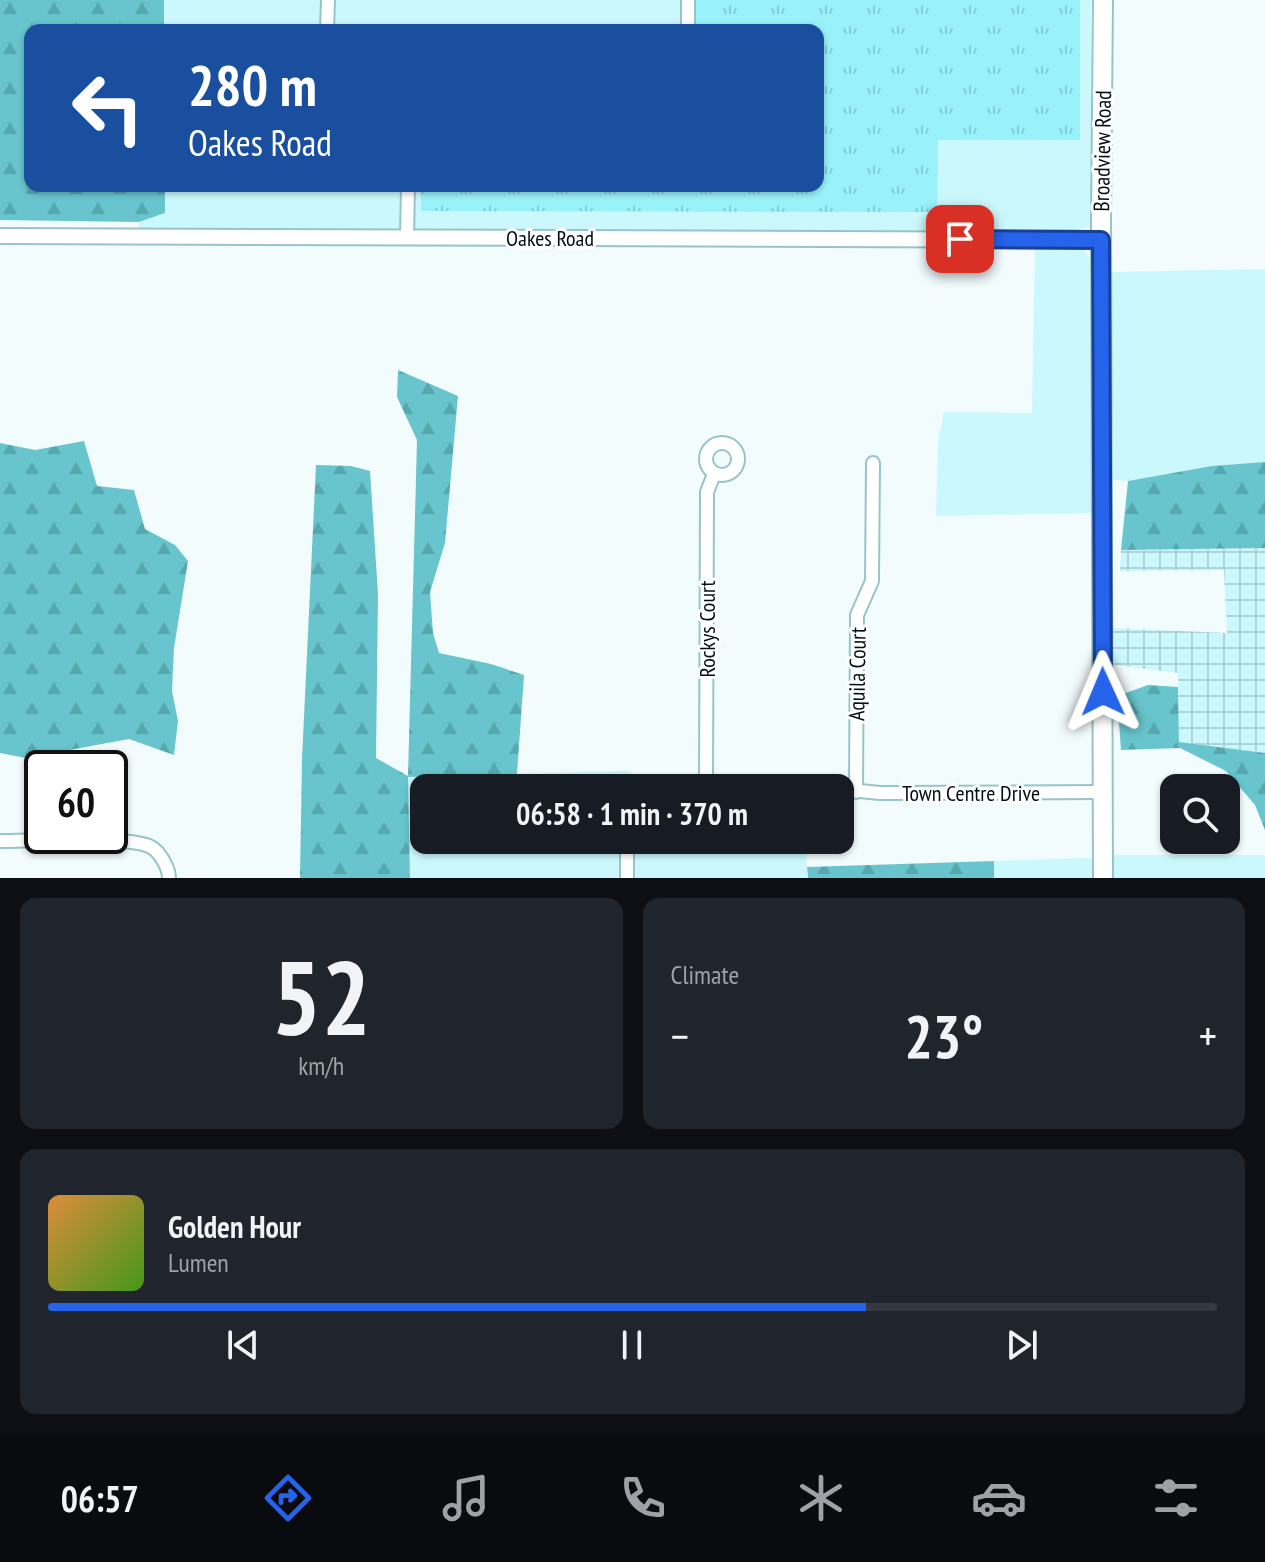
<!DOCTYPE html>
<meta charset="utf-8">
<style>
:root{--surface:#171b24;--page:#20242c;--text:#f1f3f6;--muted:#9ea1a6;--line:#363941;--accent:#2563eb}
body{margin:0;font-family:"PT Sans Narrow",sans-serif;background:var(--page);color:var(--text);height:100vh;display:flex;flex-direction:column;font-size:30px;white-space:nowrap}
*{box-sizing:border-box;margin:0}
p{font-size:26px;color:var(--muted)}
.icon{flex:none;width:44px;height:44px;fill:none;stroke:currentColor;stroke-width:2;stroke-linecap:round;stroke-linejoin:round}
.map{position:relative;height:878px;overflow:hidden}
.sheet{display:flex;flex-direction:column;gap:20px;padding:20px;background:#0d0f14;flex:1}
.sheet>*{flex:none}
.hud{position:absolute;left:24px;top:24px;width:800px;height:168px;border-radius:16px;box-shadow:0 2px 6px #0004;background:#1a4fa0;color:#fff;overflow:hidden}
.buttons{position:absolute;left:1160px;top:774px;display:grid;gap:16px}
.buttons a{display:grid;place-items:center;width:80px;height:80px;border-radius:16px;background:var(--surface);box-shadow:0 2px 6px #0004;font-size:40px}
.speed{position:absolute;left:24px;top:750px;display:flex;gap:16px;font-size:40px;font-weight:700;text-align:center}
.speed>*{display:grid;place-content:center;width:104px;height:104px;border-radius:50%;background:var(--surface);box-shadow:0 2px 6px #0004;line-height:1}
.speed .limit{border:4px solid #111;border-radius:12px;background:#fff;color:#111}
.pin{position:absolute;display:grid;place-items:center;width:68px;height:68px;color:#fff;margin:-34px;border-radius:16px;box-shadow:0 4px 12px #0006}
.me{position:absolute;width:88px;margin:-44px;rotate:359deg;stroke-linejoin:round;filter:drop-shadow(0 0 6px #0008)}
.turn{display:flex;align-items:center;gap:28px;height:168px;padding:0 32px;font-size:36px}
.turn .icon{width:104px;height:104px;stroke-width:2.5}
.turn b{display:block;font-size:56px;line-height:68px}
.big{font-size:60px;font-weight:600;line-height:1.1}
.sheet .card{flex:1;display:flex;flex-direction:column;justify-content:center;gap:12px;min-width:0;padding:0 28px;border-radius:16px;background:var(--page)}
.sheet .dial{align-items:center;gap:0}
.dial b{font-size:104px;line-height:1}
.song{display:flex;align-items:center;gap:24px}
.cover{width:96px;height:96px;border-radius:12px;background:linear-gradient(135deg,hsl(30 70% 55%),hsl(100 70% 35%))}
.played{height:8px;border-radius:4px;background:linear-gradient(90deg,var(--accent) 70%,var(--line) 70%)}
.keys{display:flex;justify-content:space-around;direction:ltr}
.heat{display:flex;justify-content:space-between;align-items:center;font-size:44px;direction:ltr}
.sheet .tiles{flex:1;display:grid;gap:20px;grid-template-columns:1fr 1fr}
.card:last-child{grid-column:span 2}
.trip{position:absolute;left:410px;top:774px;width:444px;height:80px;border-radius:16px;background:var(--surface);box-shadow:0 2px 6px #0004;font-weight:600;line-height:80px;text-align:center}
.dock{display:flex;height:128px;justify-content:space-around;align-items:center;background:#090b0e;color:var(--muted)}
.dock .icon{width:56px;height:56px}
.dock .current{color:var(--accent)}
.dock b{font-size:36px;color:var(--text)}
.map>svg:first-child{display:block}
.built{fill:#cbf8fc}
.industrial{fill:url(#industrial-grid)}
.grass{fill:url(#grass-tufts)}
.forest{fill:url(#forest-firs)}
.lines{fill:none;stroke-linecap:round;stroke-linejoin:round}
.minor-casing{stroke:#97c4c8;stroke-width:16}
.tertiary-casing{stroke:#97c4c8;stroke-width:18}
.primary-casing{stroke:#97c4c8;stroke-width:22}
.minor{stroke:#fff;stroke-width:12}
.tertiary{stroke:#fff;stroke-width:14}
.primary{stroke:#fff;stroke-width:18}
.route-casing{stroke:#184099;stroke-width:20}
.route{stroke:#2563eb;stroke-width:14}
.labels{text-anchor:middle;stroke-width:6;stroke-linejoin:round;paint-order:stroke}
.street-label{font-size:22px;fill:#010f11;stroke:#fff}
</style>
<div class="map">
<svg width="1265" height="878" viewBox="0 0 1265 878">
<defs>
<pattern id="industrial-grid" width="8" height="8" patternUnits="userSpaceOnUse" patternTransform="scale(2)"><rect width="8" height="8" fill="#cbf8fc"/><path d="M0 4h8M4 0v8" fill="none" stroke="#add3d7"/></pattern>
<pattern id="grass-tufts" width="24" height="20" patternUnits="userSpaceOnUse" patternTransform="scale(2)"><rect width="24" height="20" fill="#99f2f9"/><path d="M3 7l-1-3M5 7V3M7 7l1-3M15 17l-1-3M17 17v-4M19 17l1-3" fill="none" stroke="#82ced4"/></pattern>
<pattern id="forest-firs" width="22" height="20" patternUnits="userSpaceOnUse" patternTransform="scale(2)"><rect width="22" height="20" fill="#68c5cd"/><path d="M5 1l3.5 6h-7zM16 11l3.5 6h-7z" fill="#58a8af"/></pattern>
</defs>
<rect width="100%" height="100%" fill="#f3fcfd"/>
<path class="built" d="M164 0H1091L1093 226 1068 232 938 235H139V222L165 213V186H818V30H164Z
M1035 246 1081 248 1093 260 1095 513 936 516 938 442 944 412 1032 413Z
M1265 269V462L1212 466 1128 481 1111 480 1109 272Z
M628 771 653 788H424V840H806L807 878H410L408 777Z
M1111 855H1265V878H1111Z
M1082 858 1096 859V878H994V861Z"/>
<path class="industrial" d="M1265 548V753L1179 742 1178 673 1114 665 1111 628 1227 633 1224 570 1120 571 1121 550Z"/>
<path class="grass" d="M693 0H1080V140H938L937 212 421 211V186H818V30H693Z"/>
<path class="forest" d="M0 0H164V30H30V186H165V213L139 222 0 220Z
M398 370 458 396 445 543 430 592 433 633 439 653 491 664 524 675 517 774 408 777 410 878H300L302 759 316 465 351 466 370 471 378 594 376 758 408 776 417 440 397 397Z
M84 441 97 486 134 490 145 529 175 545 188 561 174 648 172 691 178 721 174 755 129 739 26 758 0 753V443L35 450Z
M1265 462V548L1121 550 1128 481 1212 466Z
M1148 685 1178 687 1179 742 1265 753V830L1255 805 1226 771 1180 748 1121 750 1117 696Z
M994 861V878H808L807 867Z"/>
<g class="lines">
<defs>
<path id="minor" d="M688 0V30
M327 30 328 0
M407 238 408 186
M706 459a16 16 0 1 1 32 0a16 16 0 1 1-32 0Z
M706 786 707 492 714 474
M665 788 793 785 835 788
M840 789 880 793 1103 792
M856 792 857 615 872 581 873 463
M0 841C30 841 129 835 151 847 160 852 169 868 169 878
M627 878V840"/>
<path id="tertiary" d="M0 236 1101 240"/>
<path id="primary" d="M1103 878 1101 221 1103 0"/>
</defs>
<use href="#minor" class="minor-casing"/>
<use href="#tertiary" class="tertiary-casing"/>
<use href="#primary" class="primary-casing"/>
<use href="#minor" class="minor"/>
<use href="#tertiary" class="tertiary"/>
<use href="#primary" class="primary"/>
</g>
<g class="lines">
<defs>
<path id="route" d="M960 239 1101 240 1103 692"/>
</defs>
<use href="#route" class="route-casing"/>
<use href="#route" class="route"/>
</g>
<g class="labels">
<g class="street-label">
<text transform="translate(1102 151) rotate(-89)" y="8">Broadview Road</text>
<text x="550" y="246">Oakes Road</text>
<text transform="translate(707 629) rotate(-90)" y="8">Rockys Court</text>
<text transform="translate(857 674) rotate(-89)" y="8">Aquila Court</text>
<text x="971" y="801">Town Centre Drive</text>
</g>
</g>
</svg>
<div class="buttons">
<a><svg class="icon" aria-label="search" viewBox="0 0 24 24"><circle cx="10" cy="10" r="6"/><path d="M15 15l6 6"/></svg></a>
</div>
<div class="speed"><div class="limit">60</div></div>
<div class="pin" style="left:960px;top:239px;background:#d93025"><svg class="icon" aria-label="arrive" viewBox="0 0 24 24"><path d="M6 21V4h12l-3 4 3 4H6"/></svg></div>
<svg class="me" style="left:1103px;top:692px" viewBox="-20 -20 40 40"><path d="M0-17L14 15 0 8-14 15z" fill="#2563eb" stroke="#fff" stroke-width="4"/></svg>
<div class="trip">06:58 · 1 min · 370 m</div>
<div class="hud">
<div class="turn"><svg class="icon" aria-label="left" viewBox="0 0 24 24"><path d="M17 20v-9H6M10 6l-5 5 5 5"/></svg><div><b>280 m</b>Oakes Road</div></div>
</div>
</div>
<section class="sheet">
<div class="tiles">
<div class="card dial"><b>52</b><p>km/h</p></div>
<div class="card"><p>Climate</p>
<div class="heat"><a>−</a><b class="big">23°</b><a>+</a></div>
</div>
<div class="card">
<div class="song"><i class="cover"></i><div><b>Golden Hour</b><p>Lumen</p></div></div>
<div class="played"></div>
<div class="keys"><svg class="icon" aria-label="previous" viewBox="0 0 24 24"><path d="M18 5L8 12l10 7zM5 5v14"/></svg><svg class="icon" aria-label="pause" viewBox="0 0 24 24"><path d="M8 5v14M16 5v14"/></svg><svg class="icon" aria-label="next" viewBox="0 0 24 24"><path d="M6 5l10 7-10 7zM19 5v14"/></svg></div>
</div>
</div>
</section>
<nav class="dock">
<b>06:57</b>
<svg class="icon current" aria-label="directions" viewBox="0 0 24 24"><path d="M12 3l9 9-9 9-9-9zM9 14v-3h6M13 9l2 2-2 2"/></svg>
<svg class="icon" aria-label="music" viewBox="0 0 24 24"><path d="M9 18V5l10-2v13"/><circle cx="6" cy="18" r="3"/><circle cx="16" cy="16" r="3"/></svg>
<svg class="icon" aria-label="phone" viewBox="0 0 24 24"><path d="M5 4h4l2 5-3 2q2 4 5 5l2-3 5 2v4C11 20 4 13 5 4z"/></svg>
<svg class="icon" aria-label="climate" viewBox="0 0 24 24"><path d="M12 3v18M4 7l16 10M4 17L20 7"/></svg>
<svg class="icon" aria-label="car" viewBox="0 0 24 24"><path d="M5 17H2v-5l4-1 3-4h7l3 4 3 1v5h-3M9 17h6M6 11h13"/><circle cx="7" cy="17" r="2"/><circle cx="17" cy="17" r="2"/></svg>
<svg class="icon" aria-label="filters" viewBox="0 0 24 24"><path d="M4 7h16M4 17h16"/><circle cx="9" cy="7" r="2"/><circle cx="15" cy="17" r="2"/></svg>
</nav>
